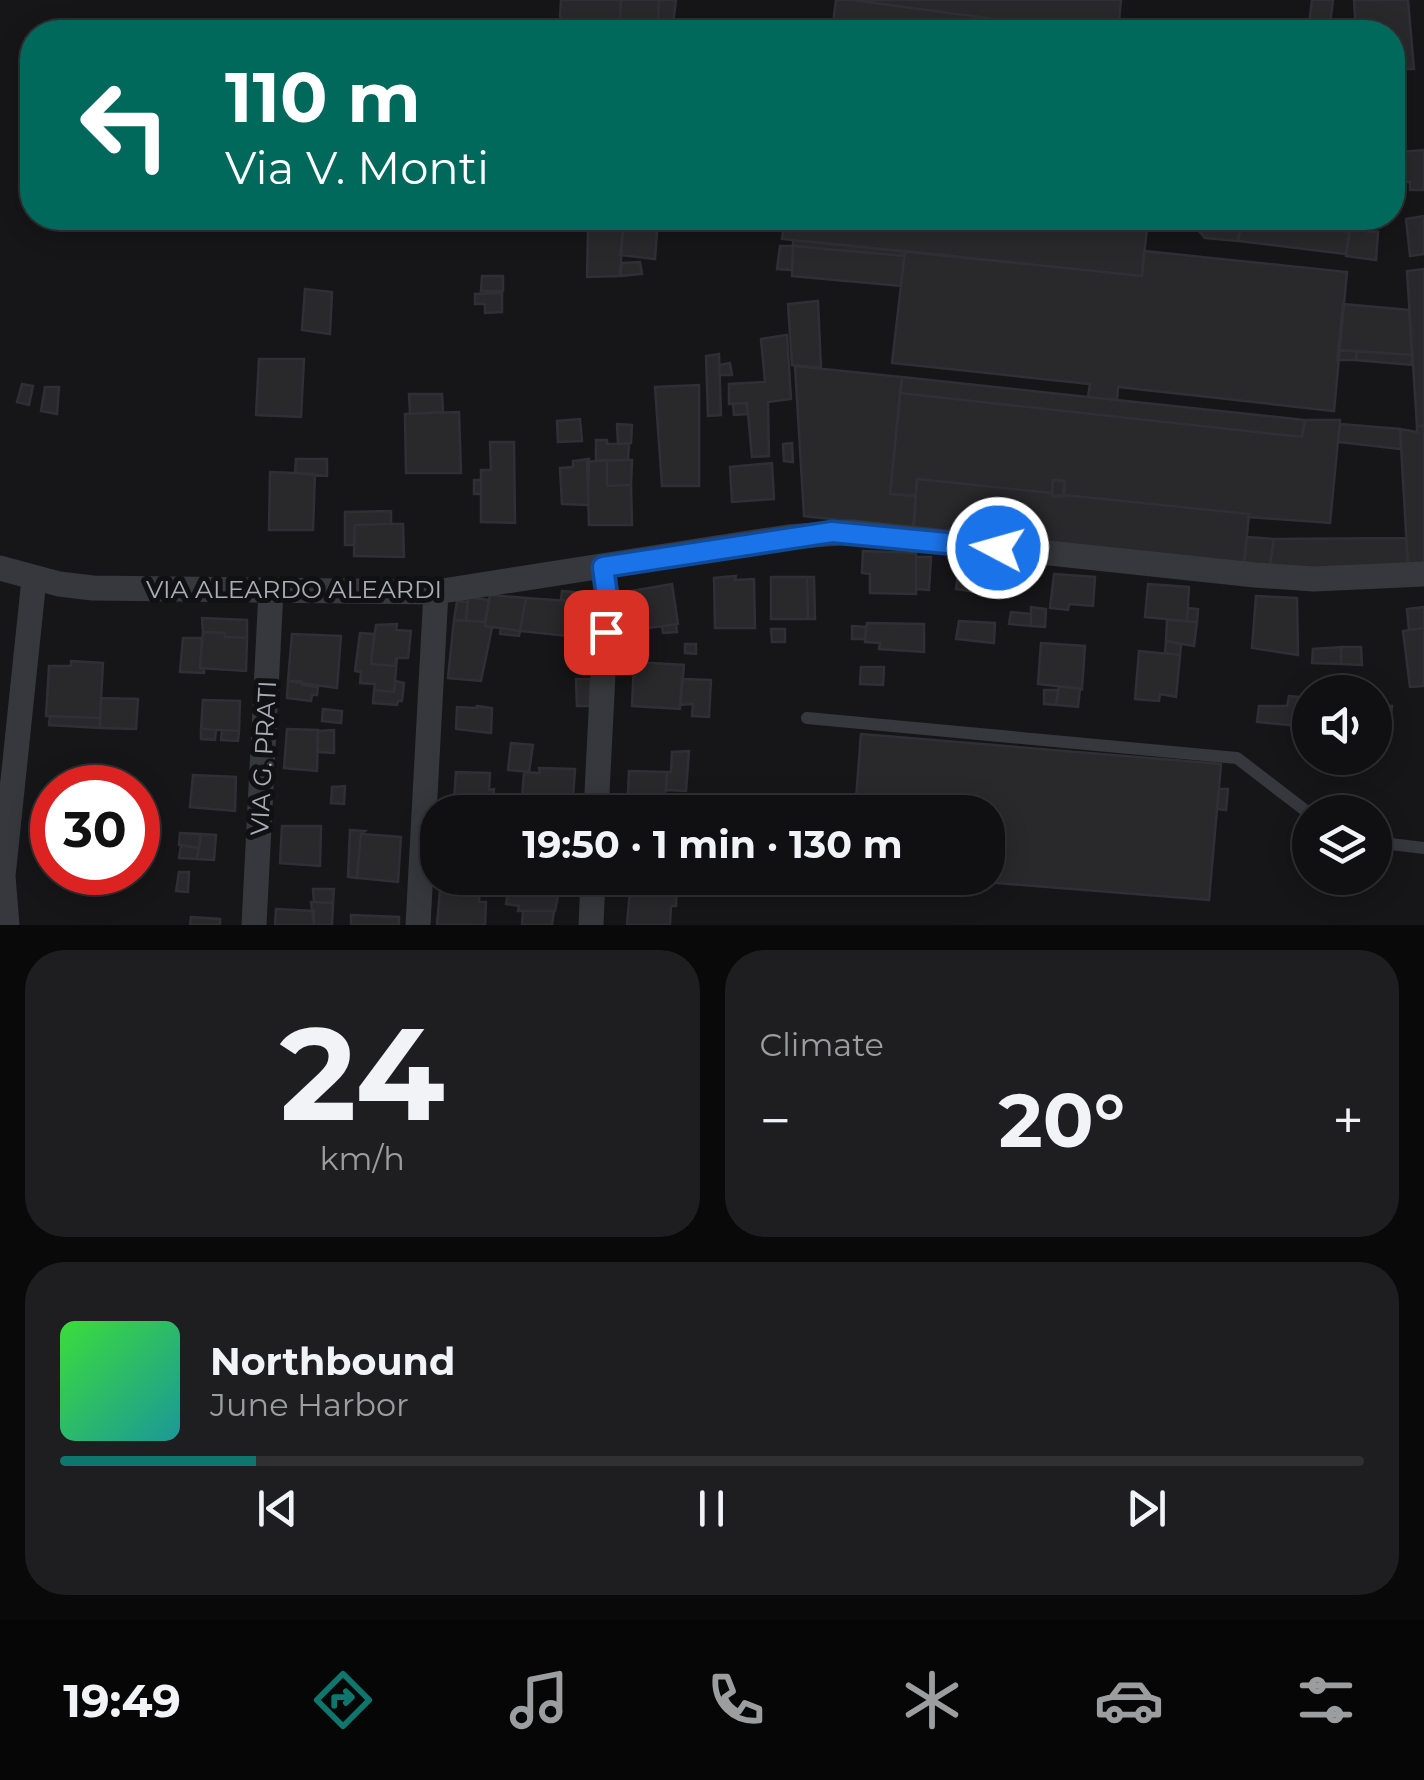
<!DOCTYPE html>
<meta charset="utf-8">
<style>
:root{--surface:#101012;--page:#1e1e20;--text:#f1f3f6;--muted:#9c9d9f;--line:#303032;--accent:#0f766e}
body{margin:0;font-family:Montserrat,sans-serif;background:var(--page);color:var(--text);height:100vh;display:flex;flex-direction:column;font-size:38px;white-space:nowrap}
*{box-sizing:border-box;margin:0}
p{font-size:32px;color:var(--muted)}
.icon{flex:none;width:55px;height:55px;fill:none;stroke:currentColor;stroke-width:2;stroke-linecap:round;stroke-linejoin:round}
.map{position:relative;height:925px;overflow:hidden}
.details{display:flex;flex-direction:column;gap:25px;padding:25px;background:#09090a;flex:1}
.details>*{flex:none}
.guide{position:absolute;left:20px;top:20px;width:1385px;height:210px;border-radius:40px;box-shadow:0 5px 25px #0003,0 0 0 2px var(--line);background:#00695c;color:#fff;overflow:hidden}
.tools{position:absolute;left:1292px;top:675px;display:grid;gap:20px}
.tools a{display:grid;place-items:center;width:100px;height:100px;border-radius:50%;background:var(--surface);box-shadow:0 5px 25px #0003,0 0 0 2px var(--line);font-size:50px}
.speed{position:absolute;left:30px;top:765px;display:flex;gap:20px;font-size:50px;font-weight:700;text-align:center}
.speed>*{display:grid;place-content:center;width:130px;height:130px;border-radius:50%;background:var(--surface);box-shadow:0 5px 25px #0003,0 0 0 2px var(--line);line-height:1}
.speed .limit{border:15px solid #d22;background:#fff;color:#111}
.pin{position:absolute;display:grid;place-items:center;width:85px;height:85px;color:#fff;margin:-42px;border-radius:20px;box-shadow:0 5px 15px #0006}
.me{position:absolute;width:110px;margin:-55px;rotate:276deg;stroke-linejoin:round;filter:drop-shadow(0 0 8px #0008)}
.turn{display:flex;align-items:center;gap:35px;height:210px;padding:0 40px;font-size:45px}
.turn .icon{width:130px;height:130px;stroke-width:2.5}
.turn b{display:block;font-size:70px;line-height:85px}
.big{font-size:75px;font-weight:700;line-height:1.1}
.details .tile{flex:1;display:flex;flex-direction:column;justify-content:center;gap:15px;min-width:0;padding:0 35px;border-radius:40px;background:var(--page)}
.details .dial{align-items:center;gap:0}
.dial b{font-size:130px;line-height:1}
.song{display:flex;align-items:center;gap:30px}
.cover{width:120px;height:120px;border-radius:15px;background:linear-gradient(135deg,hsl(120 70% 55%),hsl(180 70% 35%))}
.played{height:10px;border-radius:5px;background:linear-gradient(90deg,var(--accent) 15%,var(--line) 15%)}
.keys{display:flex;justify-content:space-around;direction:ltr}
.heat{display:flex;justify-content:space-between;align-items:center;font-size:55px;direction:ltr}
.details .tiles{flex:1;display:grid;gap:25px;grid-template-columns:1fr 1fr}
.tile:last-child{grid-column:span 2}
.trip{position:absolute;left:420px;top:795px;width:585px;height:100px;border-radius:40px;background:var(--surface);box-shadow:0 5px 25px #0003,0 0 0 2px var(--line);font-weight:700;line-height:100px;text-align:center}
.dock{display:flex;height:160px;justify-content:space-around;align-items:center;background:#060607;color:var(--muted)}
.dock .icon{width:70px;height:70px}
.dock .active{color:var(--accent)}
.dock b{font-size:45px;color:var(--text)}
.map>svg:first-child{display:block}
.building{fill:#29292c;stroke:#303034;stroke-width:2.5}
.lines{fill:none;stroke-linecap:round;stroke-linejoin:round}
.lane{stroke:#37383d;stroke-width:12}
.street{stroke:#37383d;stroke-width:25}
.route-casing{stroke:#114b97;stroke-width:25}
.route{stroke:#1a73e8;stroke-width:18}
.labels{text-anchor:middle;stroke-width:10;stroke-linejoin:round;paint-order:stroke}
.street-label{font-size:25px;fill:#a8adb8;stroke:#111113}
</style>
<div class="map">
<svg width="1424" height="925" viewBox="0 0 1424 925">
<rect width="100%" height="100%" fill="#161618"/>
<path class="building" d="M561 0H621L619 32H559Z
M621 0H659L657 32H619Z
M659 0H676L672 32H657Z
M836 0H852L1092 32H842L832 31Z
M852 0H1121L1118 32H1092Z
M1312 0H1333L1329 32H1308Z
M1354 0H1408L1414 69H1392V32H1356Z
M1424 150V190H1410V182H1402L1401 152Z
M1392 152H1401L1402 182H1392Z
M1424 216V254L1410 256 1406 219Z
M606 218H658L655 259 620 255 623 230 606 228Z
M785 218H1148L1142 276 782 239Z
M1195 218H1243L1238 241 1205 238 1194 225Z
M1242 218 1349 232 1346 254 1238 241Z
M606 228 623 230 620 276 587 277 588 230Z
M1350 230 1378 232 1376 260 1346 256Z
M793 240 905 251 904 256 793 246Z
M780 246H793L792 270 777 269Z
M793 246 904 256 901 286 792 276Z
M905 251 1142 276 1144 251 1347 272 1334 411 1118 387 1117 400 1088 397 1090 384 892 363Z
M640 262 642 274 620 276 622 263Z
M1424 269V426H1417L1407 271Z
M482 276H503V291H481Z
M305 289 332 292 330 334 302 330Z
M502 293V312L485 313V304H475V294Z
M818 301 821 368 792 365 788 304Z
M1343 304 1409 310 1412 355 1338 350Z
M787 335 791 399 768 402 769 456 752 457 747 403 729 404V384L765 382 761 339Z
M1338 350 1357 351 1356 360H1337Z
M1357 351 1412 355V365L1356 360Z
M719 354 721 415 708 416 706 356Z
M259 359H304L301 417 256 415Z
M730 363 732 375H720L719 365Z
M795 366 902 377 890 494 916 496 914 528 804 516Z
M902 377 1088 397 1305 420 1302 437 900 393Z
M22 384 33 386 29 405 17 402Z
M699 385V486H662L655 387Z
M45 387H59L57 414 41 411Z
M900 393 1302 437 1305 420H1340L1330 523 1248 517 1249 514 1064 495 1065 481 1053 480 1052 493 917 479 916 496 890 494Z
M409 394H442L443 412 410 414Z
M747 403 748 414 734 415 733 404Z
M459 412 461 473H406L405 414Z
M580 419 582 441 558 442 557 421Z
M617 424 632 425 631 443 618 444Z
M1340 424 1400 429 1401 449 1338 442Z
M1417 426H1424V565L1408 566 1400 429 1417 432Z
M596 440H607V444L629 443 628 460 596 461Z
M490 442H514L515 523 481 522V470H491Z
M792 443 793 462 784 461 783 444Z
M296 459H327V476L295 473Z
M589 459 588 505 562 504 560 468 573 467V461Z
M607 460H632L631 485 607 486Z
M607 460V486L631 485 632 525H589L587 462Z
M772 463 774 499 732 502 730 467Z
M270 472 315 474 313 530H269Z
M917 479 1052 493V496L1064 495 1249 514 1244 564 913 527Z
M474 480H481V494H474Z
M1053 480 1065 481 1063 497 1052 496Z
M391 511V524L355 525 354 545H345V512Z
M391 524H403L404 557 354 556 355 525Z
M1247 537 1274 539 1270 565 1244 564Z
M1406 538 1408 566 1269 569 1274 539Z
M863 551 916 553V594L870 593V574L862 573Z
M916 557H931L929 590 916 589Z
M972 560 1015 566 1009 597 956 589 959 566 971 567Z
M1054 574 1095 577 1093 606 1069 604 1068 610 1050 608Z
M736 576 735 580 754 579 755 628H715L714 578Z
M771 577H807L808 619H771Z
M807 577H814L815 619H808Z
M672 584 678 624 633 630 626 592Z
M1148 584 1189 587 1187 621 1145 617Z
M562 591 583 593V602L561 600Z
M490 595 526 598 520 631 485 626Z
M1256 596 1297 598 1298 655 1252 648Z
M468 597 489 600 485 622 466 621Z
M526 598 583 602 577 637 520 631Z
M457 601 468 602 466 621 454 620Z
M1031 607 1046 609 1045 627 1031 626Z
M1424 607V628L1409 630 1407 609Z
M1188 608 1198 609 1197 622 1187 621Z
M1011 612 1031 614V626L1009 624Z
M202 618 247 620V638L225 637V633L203 632Z
M454 620 485 622V626L492 628 481 681 448 678Z
M1167 620 1197 622 1194 646 1166 641Z
M959 621 995 623 994 643 956 639Z
M867 623 924 624V652L879 649 880 643 865 642Z
M397 624 396 630 411 631 408 658H396L395 666 371 664 376 625Z
M676 624 677 632 663 633 662 626Z
M852 626 866 627 865 639H852Z
M501 628 520 631 519 636 500 634Z
M1424 628V686L1410 687 1403 631Z
M771 629H785V642H772Z
M203 632 225 633V637L247 638 246 671 200 668Z
M360 633 374 634 371 664 395 666 397 658 394 692 374 690 375 684 360 683 361 672 355 671Z
M292 634 341 636 337 688 288 681Z
M183 638H202L200 668H204V673L180 672Z
M1166 641 1181 644 1180 655 1165 653Z
M1041 643 1085 646 1082 689 1038 684Z
M685 644H696V654L685 653Z
M1341 647H1361L1362 665 1341 664Z
M1341 647V664L1312 663 1313 649Z
M1139 651 1180 655 1176 697 1160 694 1159 701 1135 699Z
M71 661 103 663 100 718 46 716 49 666H71Z
M634 662 684 665 680 709 632 706Z
M861 667H884L883 685 860 684Z
M576 679H590V706H577Z
M682 679 711 680 709 717 692 716 693 704 680 705Z
M288 681H302V685L318 687 317 695H312L311 701 287 698Z
M395 681 404 683 402 701H398L397 705 373 703 374 690 394 692Z
M1059 686 1080 688 1078 707 1056 705Z
M1044 690H1058L1056 705 1044 704Z
M1289 696 1310 698V727L1257 722 1259 706H1287Z
M101 698 138 699 136 729 100 728Z
M203 700 240 701 239 731 201 729Z
M477 706 492 708 491 733 456 729 457 707 477 708Z
M1375 706H1392L1389 735 1375 734Z
M323 709 342 711 341 723 322 721Z
M50 716 100 718V728L49 725Z
M201 729 216 730 215 740 201 739Z
M287 729 318 730 317 771 284 768Z
M222 730 239 731 238 741 221 740Z
M334 730V753L317 752 318 731Z
M861 734 1221 764 1209 900 935 878H988V812H855Z
M511 743 533 745 529 772 508 770Z
M689 751 686 791 666 790 667 772H671L672 752Z
M539 768 575 769 572 812H521L524 772 540 773Z
M629 771 667 772 664 812H627Z
M456 772 490 773 489 790 494 789 493 812H453Z
M193 775 236 777 235 811 190 807Z
M345 786 344 804 331 803 332 787Z
M1219 789H1228L1226 810 1217 809Z
M282 826H321L320 866 280 863Z
M350 830 365 831 361 834 357 878 348 877Z
M180 833 201 834 199 848 179 845Z
M201 834 216 835 214 860 197 859Z
M361 834 401 837 398 882 357 878Z
M181 845 199 848 197 859 179 858Z
M179 872H189L188 892 176 891Z
M441 878 480 880 479 902H486L485 925H437Z
M510 878H555L554 890 559 891 555 911H518L519 906 506 904Z
M617 878H631L629 894 615 892Z
M631 878H662V884L677 885 676 906H671L670 925H627Z
M313 889H334L333 903 314 902Z
M311 902 333 903 332 925H314Z
M276 909 314 911V925H275Z
M523 911H554L552 925H522Z
M351 915 399 917V925H351Z
M191 917 220 919V925H190Z"/>
<g class="lines">
<path class="lane" d="M807 718 1237 758 1310 814
M1375 842 1424 848"/>
<path class="street" d="M0 568 59 584 93 588 436 592 788 537 852 532 1255 575 1314 579 1424 574
M596 812 607 596 603 567
M7 925 3 876 34 579
M254 925 271 591
M418 925 436 592
M591 925 593 878"/>
</g>
<g class="lines">
<defs>
<path id="route" d="M606 632 607 596 603 567 832 532 998 548"/>
</defs>
<use href="#route" class="route-casing"/>
<use href="#route" class="route"/>
</g>
<g class="labels">
<g class="street-label">
<text x="294" y="598">VIA ALEARDO ALEARDI</text>
<text transform="translate(263 758) rotate(-87)" y="9">VIA G. PRATI</text>
</g>
</g>
</svg>
<div class="tools">
<a><svg class="icon" aria-label="sound" viewBox="0 0 24 24"><path d="M4 9h4l5-4v14l-5-4H4zM17 9q2 3 0 6"/></svg></a>
<a><svg class="icon" aria-label="layers" viewBox="0 0 24 24"><path d="M12 4l9 5-9 5-9-5zM3 14l9 5 9-5"/></svg></a>
</div>
<div class="speed"><div class="limit">30</div></div>
<div class="pin" style="left:606px;top:632px;background:#d93025"><svg class="icon" aria-label="arrive" viewBox="0 0 24 24"><path d="M6 21V4h12l-3 4 3 4H6"/></svg></div>
<svg class="me" style="left:998px;top:548px" viewBox="-20 -20 40 40"><circle r="17" fill="#1a73e8" stroke="#fff" stroke-width="3"/><path d="M0-11L8 9 0 5-8 9z" fill="#fff"/></svg>
<div class="trip">19:50 · 1 min · 130 m</div>
<div class="guide">
<div class="turn"><svg class="icon" aria-label="left" viewBox="0 0 24 24"><path d="M17 20v-9H6M10 6l-5 5 5 5"/></svg><div><b>110 m</b>Via V. Monti</div></div>
</div>
</div>
<section class="details">
<div class="tiles">
<div class="tile dial"><b>24</b><p>km/h</p></div>
<div class="tile"><p>Climate</p>
<div class="heat"><a>−</a><b class="big">20°</b><a>+</a></div>
</div>
<div class="tile">
<div class="song"><i class="cover"></i><div><b>Northbound</b><p>June Harbor</p></div></div>
<div class="played"></div>
<div class="keys"><svg class="icon" aria-label="previous" viewBox="0 0 24 24"><path d="M18 5L8 12l10 7zM5 5v14"/></svg><svg class="icon" aria-label="pause" viewBox="0 0 24 24"><path d="M8 5v14M16 5v14"/></svg><svg class="icon" aria-label="next" viewBox="0 0 24 24"><path d="M6 5l10 7-10 7zM19 5v14"/></svg></div>
</div>
</div>
</section>
<nav class="dock">
<b>19:49</b>
<svg class="icon active" aria-label="directions" viewBox="0 0 24 24"><path d="M12 3l9 9-9 9-9-9zM9 14v-3h6M13 9l2 2-2 2"/></svg>
<svg class="icon" aria-label="music" viewBox="0 0 24 24"><path d="M9 18V5l10-2v13"/><circle cx="6" cy="18" r="3"/><circle cx="16" cy="16" r="3"/></svg>
<svg class="icon" aria-label="phone" viewBox="0 0 24 24"><path d="M5 4h4l2 5-3 2q2 4 5 5l2-3 5 2v4C11 20 4 13 5 4z"/></svg>
<svg class="icon" aria-label="climate" viewBox="0 0 24 24"><path d="M12 3v18M4 7l16 10M4 17L20 7"/></svg>
<svg class="icon" aria-label="car" viewBox="0 0 24 24"><path d="M5 17H2v-5l4-1 3-4h7l3 4 3 1v5h-3M9 17h6M6 11h13"/><circle cx="7" cy="17" r="2"/><circle cx="17" cy="17" r="2"/></svg>
<svg class="icon" aria-label="filters" viewBox="0 0 24 24"><path d="M4 7h16M4 17h16"/><circle cx="9" cy="7" r="2"/><circle cx="15" cy="17" r="2"/></svg>
</nav>
